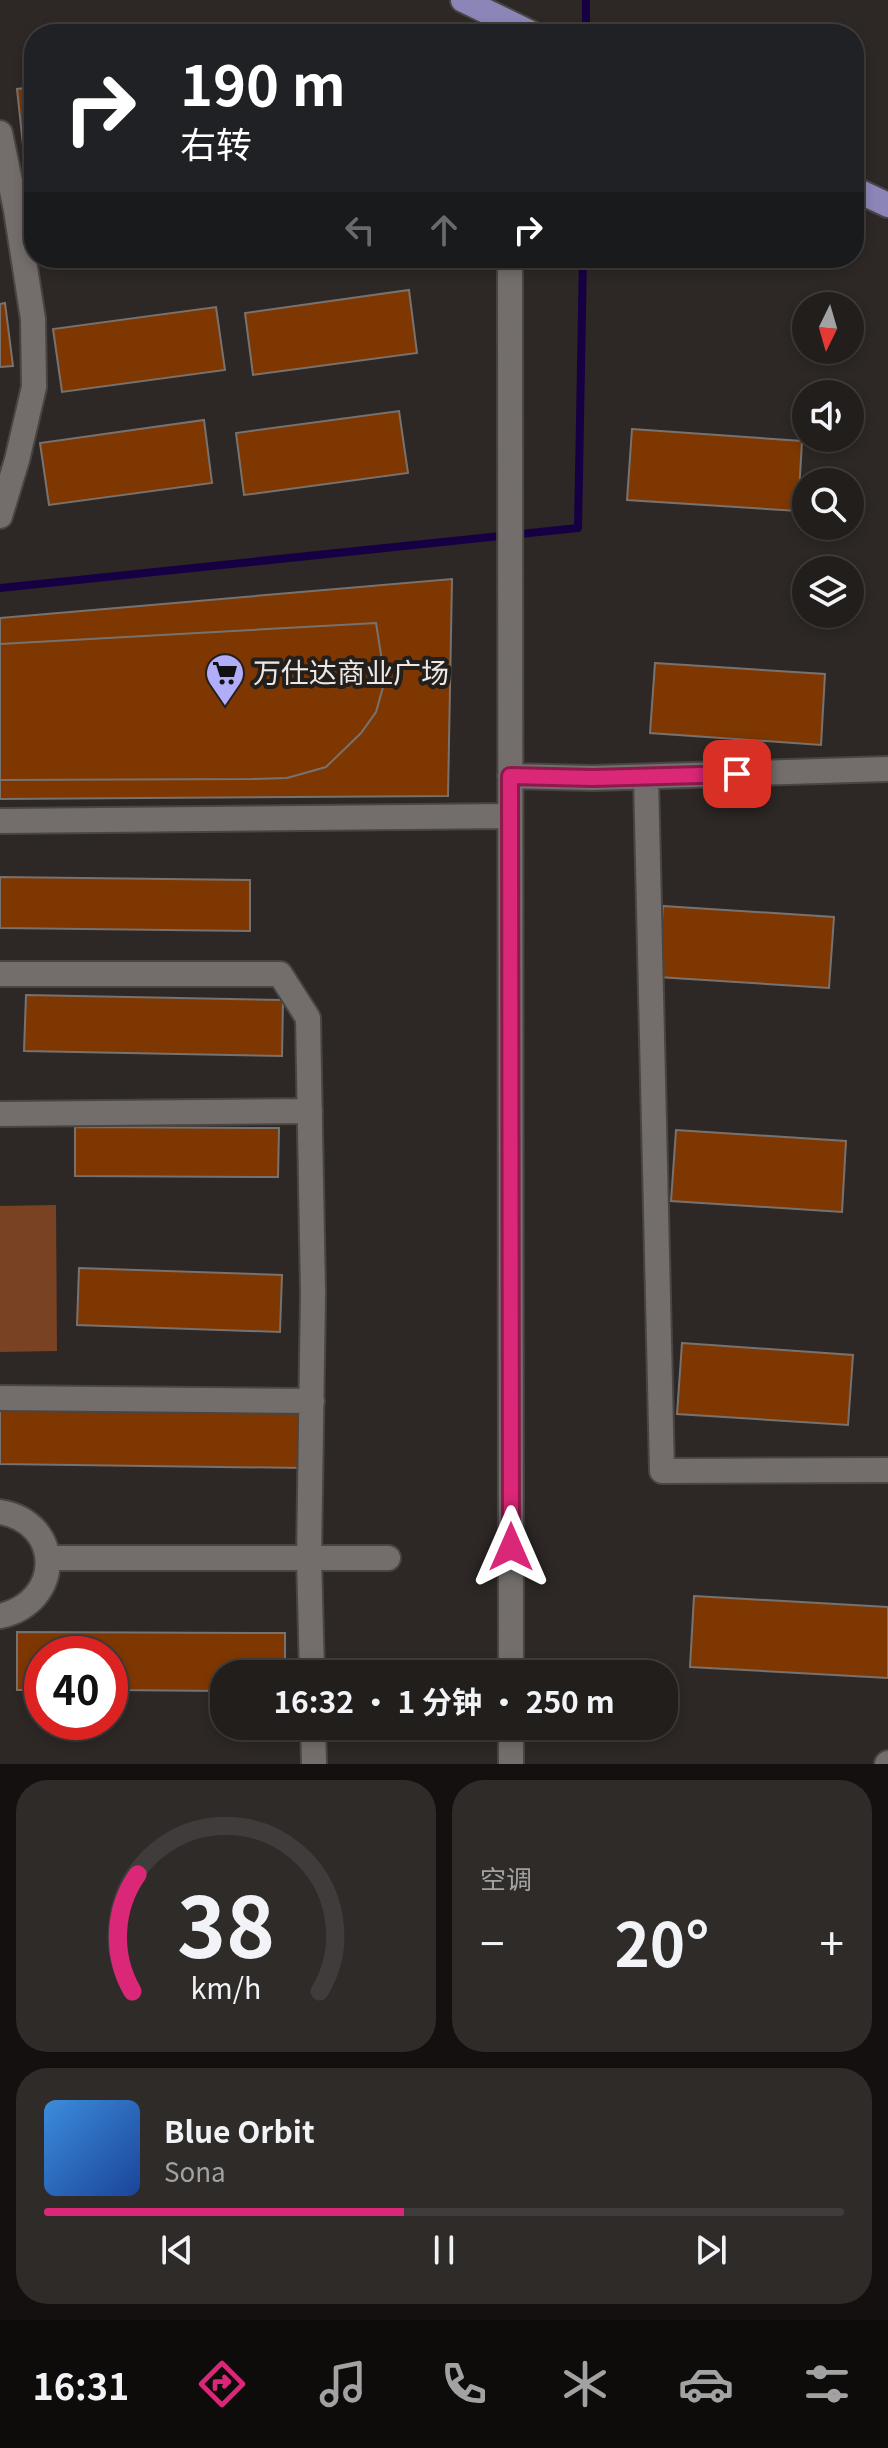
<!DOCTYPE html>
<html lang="zh">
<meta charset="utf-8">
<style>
:root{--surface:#221e1c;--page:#2e2b29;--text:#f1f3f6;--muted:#a2a2a3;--line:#3f3c3b;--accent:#db2777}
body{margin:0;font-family:Georgia,"Noto Sans SC",serif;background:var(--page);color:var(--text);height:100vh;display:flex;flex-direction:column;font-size:30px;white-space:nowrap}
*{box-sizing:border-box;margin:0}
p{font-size:26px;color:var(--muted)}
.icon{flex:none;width:44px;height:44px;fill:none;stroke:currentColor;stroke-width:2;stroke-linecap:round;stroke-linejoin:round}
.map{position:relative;height:1764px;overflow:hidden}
.drawer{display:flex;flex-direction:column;gap:16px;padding:16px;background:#13100f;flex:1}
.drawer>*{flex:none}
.guide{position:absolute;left:24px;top:24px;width:840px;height:244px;border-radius:32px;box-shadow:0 4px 12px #0003,0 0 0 2px var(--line);background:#202124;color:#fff;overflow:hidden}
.needle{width:52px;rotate:185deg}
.controls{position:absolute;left:792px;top:292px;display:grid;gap:16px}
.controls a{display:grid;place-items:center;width:72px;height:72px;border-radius:50%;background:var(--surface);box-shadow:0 4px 12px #0003,0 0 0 2px var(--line);font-size:40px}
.speed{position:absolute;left:24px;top:1636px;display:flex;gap:16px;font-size:40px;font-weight:700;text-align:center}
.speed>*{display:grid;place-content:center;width:104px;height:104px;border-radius:50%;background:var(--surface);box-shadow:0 4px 12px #0003,0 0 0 2px var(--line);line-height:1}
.speed .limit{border:12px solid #d22;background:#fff;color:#111}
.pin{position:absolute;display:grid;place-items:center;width:68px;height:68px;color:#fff;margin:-34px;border-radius:16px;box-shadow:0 4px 12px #0006}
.me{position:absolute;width:88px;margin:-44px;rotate:0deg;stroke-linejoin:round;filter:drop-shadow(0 0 6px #0008)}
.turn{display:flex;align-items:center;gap:28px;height:168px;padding:0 24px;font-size:36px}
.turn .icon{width:104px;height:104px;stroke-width:2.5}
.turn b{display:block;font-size:56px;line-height:68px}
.lanes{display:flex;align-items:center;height:76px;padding:0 24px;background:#0003;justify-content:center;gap:40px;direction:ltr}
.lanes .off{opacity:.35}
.big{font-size:60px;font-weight:700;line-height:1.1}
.drawer .tile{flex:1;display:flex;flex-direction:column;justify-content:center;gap:12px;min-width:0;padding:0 28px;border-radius:32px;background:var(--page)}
.drawer .dial{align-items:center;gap:0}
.dial svg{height:208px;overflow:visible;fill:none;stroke:var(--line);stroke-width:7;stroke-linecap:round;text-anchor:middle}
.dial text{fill:var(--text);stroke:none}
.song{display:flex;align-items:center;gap:24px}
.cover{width:96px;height:96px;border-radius:12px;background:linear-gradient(135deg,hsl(210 70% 55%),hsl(220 70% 35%))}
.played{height:8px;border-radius:4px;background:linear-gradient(90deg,var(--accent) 45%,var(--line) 45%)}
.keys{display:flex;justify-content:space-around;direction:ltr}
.heat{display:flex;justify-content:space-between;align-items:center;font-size:44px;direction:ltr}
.drawer .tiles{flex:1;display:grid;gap:16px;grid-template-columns:1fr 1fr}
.tile:last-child{grid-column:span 2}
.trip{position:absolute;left:210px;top:1660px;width:468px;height:80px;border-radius:32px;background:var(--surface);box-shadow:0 4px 12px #0003,0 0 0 2px var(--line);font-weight:700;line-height:80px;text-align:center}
.dock{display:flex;height:128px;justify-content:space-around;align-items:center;background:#0e0c0b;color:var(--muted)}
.dock .icon{width:56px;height:56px}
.dock .on{color:var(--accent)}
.dock b{font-size:36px;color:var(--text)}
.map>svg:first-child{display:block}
.green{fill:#794222}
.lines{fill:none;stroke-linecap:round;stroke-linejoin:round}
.stream{stroke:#160043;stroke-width:8}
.building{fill:#7e3700;stroke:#78726f;stroke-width:2}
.minor-casing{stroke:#484543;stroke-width:28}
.major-casing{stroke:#484543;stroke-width:28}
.minor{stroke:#736e6b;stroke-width:24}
.major{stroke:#8b85b8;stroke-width:24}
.route-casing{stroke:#8e194d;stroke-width:20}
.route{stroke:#db2777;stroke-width:14}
.labels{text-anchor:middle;stroke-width:8;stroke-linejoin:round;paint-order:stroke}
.poi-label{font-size:28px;fill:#ebe8e6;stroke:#231f1c;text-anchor:start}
</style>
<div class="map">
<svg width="888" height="1764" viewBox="0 0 888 1764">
<rect width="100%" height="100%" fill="#2d2826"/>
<path class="green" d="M56 1205 57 1351 0 1352V1206Z"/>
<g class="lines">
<path class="stream" d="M586 34V0
M0 588 578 528 583 258"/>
</g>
<path class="building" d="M34 87V144L23 145 17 89Z
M54 258H97L54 261Z
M409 290 417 353 253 375 245 313Z
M5 303 13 366 0 367V304Z
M216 307 225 370 62 392 53 329Z
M399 411 408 473 244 495 236 433Z
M204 420 212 483 49 505 40 443Z
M632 429 802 441 798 511 627 500Z
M452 579 448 796 0 799V618Z
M376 623 385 680 376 712 361 733 326 767 287 778 252 779 0 780V644Z
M655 663 825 674 821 745 650 733Z
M0 877 250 880V931L0 928Z
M663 906 834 917 829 988 658 977Z
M26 995 283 1000 282 1056 24 1051Z
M75 1127 279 1128 278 1177 75 1176Z
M676 1130 846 1141 842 1212 671 1201Z
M79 1268 282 1275 280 1332 77 1325Z
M682 1343 853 1355 848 1425 677 1414Z
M0 1406 303 1410V1468L0 1464Z
M694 1596 888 1607V1678L690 1667Z
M17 1632 285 1633V1674H224V1691L110 1690V1654H42V1690H17Z"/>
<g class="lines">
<defs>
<path id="minor" d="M0 133 16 210 33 319 34 387 17 460 0 516
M510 258 511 1674
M510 776 593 778 888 769
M646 777 662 1471 888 1470
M0 821 510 816
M0 974H280L308 1018 313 1293 309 1558 312 1674
M0 1114 310 1111
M0 1398 312 1401
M0 1512C63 1522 64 1602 0 1616
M48 1558H388
M313 1726 314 1764
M511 1726V1764
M887 1764 888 1763"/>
<path id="major" d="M463 0 533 34
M854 189 888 205"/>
</defs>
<use href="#minor" class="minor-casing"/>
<use href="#major" class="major-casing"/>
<use href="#minor" class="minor"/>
<use href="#major" class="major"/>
</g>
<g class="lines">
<defs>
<path id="route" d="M511 1547 510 776 593 778 737 774"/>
</defs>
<use href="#route" class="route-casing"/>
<use href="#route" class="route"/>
</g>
<defs>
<symbol id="supermarket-pin" viewBox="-11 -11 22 30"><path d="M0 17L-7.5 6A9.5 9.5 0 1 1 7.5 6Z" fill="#b2adf9" stroke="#231f1c"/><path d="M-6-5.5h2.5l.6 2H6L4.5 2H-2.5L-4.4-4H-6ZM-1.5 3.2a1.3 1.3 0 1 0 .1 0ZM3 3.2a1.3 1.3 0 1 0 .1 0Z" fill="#111"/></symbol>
</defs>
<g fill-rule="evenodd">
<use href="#supermarket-pin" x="203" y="651" width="44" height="60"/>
</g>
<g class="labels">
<g class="poi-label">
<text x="253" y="683">万仕达商业广场</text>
</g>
</g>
</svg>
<div class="controls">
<a><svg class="needle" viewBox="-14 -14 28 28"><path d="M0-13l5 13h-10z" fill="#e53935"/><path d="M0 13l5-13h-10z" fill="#a2a2a3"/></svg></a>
<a><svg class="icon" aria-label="sound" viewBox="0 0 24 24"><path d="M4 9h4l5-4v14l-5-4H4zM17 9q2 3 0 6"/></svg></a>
<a><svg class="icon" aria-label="search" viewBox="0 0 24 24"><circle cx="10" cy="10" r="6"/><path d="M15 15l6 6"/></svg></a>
<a><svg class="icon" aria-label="layers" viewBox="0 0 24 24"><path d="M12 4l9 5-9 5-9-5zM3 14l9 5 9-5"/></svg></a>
</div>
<div class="speed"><div class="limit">40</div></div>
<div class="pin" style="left:737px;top:774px;background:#d93025"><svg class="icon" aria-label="arrive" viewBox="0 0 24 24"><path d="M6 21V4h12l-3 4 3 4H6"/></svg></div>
<svg class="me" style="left:511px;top:1547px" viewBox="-20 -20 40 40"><path d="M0-17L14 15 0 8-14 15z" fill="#db2777" stroke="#fff" stroke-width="4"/></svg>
<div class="trip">16:32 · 1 分钟 · 250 m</div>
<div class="guide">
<div class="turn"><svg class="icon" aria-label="right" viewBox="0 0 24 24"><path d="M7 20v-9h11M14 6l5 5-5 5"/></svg><div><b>190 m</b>右转</div></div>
<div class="lanes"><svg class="icon off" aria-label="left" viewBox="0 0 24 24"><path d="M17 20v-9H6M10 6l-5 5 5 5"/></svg><svg class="icon off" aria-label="ahead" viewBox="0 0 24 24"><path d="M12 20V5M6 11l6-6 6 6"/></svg><svg class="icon" aria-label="right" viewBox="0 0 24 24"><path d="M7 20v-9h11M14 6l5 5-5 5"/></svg></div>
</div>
</div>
<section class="drawer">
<div class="tiles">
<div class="tile dial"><svg viewBox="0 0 100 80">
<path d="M14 69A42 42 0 1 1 86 69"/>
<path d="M14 69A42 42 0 0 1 16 24" stroke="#db2777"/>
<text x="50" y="56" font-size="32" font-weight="700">38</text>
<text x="50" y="72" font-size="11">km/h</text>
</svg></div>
<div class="tile"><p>空调</p>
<div class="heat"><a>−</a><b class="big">20°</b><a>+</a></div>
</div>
<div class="tile">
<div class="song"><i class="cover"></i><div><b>Blue Orbit</b><p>Sona</p></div></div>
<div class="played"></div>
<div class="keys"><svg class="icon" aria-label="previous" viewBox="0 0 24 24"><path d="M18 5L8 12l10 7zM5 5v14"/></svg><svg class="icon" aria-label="pause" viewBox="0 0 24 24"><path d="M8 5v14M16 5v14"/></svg><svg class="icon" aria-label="next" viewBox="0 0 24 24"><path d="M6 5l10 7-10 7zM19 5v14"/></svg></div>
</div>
</div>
</section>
<nav class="dock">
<b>16:31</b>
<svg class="icon on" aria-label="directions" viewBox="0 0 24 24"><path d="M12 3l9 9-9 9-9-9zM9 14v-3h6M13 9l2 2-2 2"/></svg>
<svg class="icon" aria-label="music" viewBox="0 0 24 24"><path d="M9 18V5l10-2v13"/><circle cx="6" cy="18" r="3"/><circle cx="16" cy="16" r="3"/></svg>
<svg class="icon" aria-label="phone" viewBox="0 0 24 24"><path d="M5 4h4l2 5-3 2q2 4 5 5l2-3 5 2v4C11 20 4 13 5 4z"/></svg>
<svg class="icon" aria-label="climate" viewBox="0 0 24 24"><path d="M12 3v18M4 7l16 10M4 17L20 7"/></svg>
<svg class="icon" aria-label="car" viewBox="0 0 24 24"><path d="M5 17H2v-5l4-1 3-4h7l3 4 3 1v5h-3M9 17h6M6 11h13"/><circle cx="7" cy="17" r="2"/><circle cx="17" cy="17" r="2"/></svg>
<svg class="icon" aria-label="filters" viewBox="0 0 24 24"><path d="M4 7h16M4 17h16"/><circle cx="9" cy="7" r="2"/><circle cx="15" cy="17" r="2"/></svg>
</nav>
